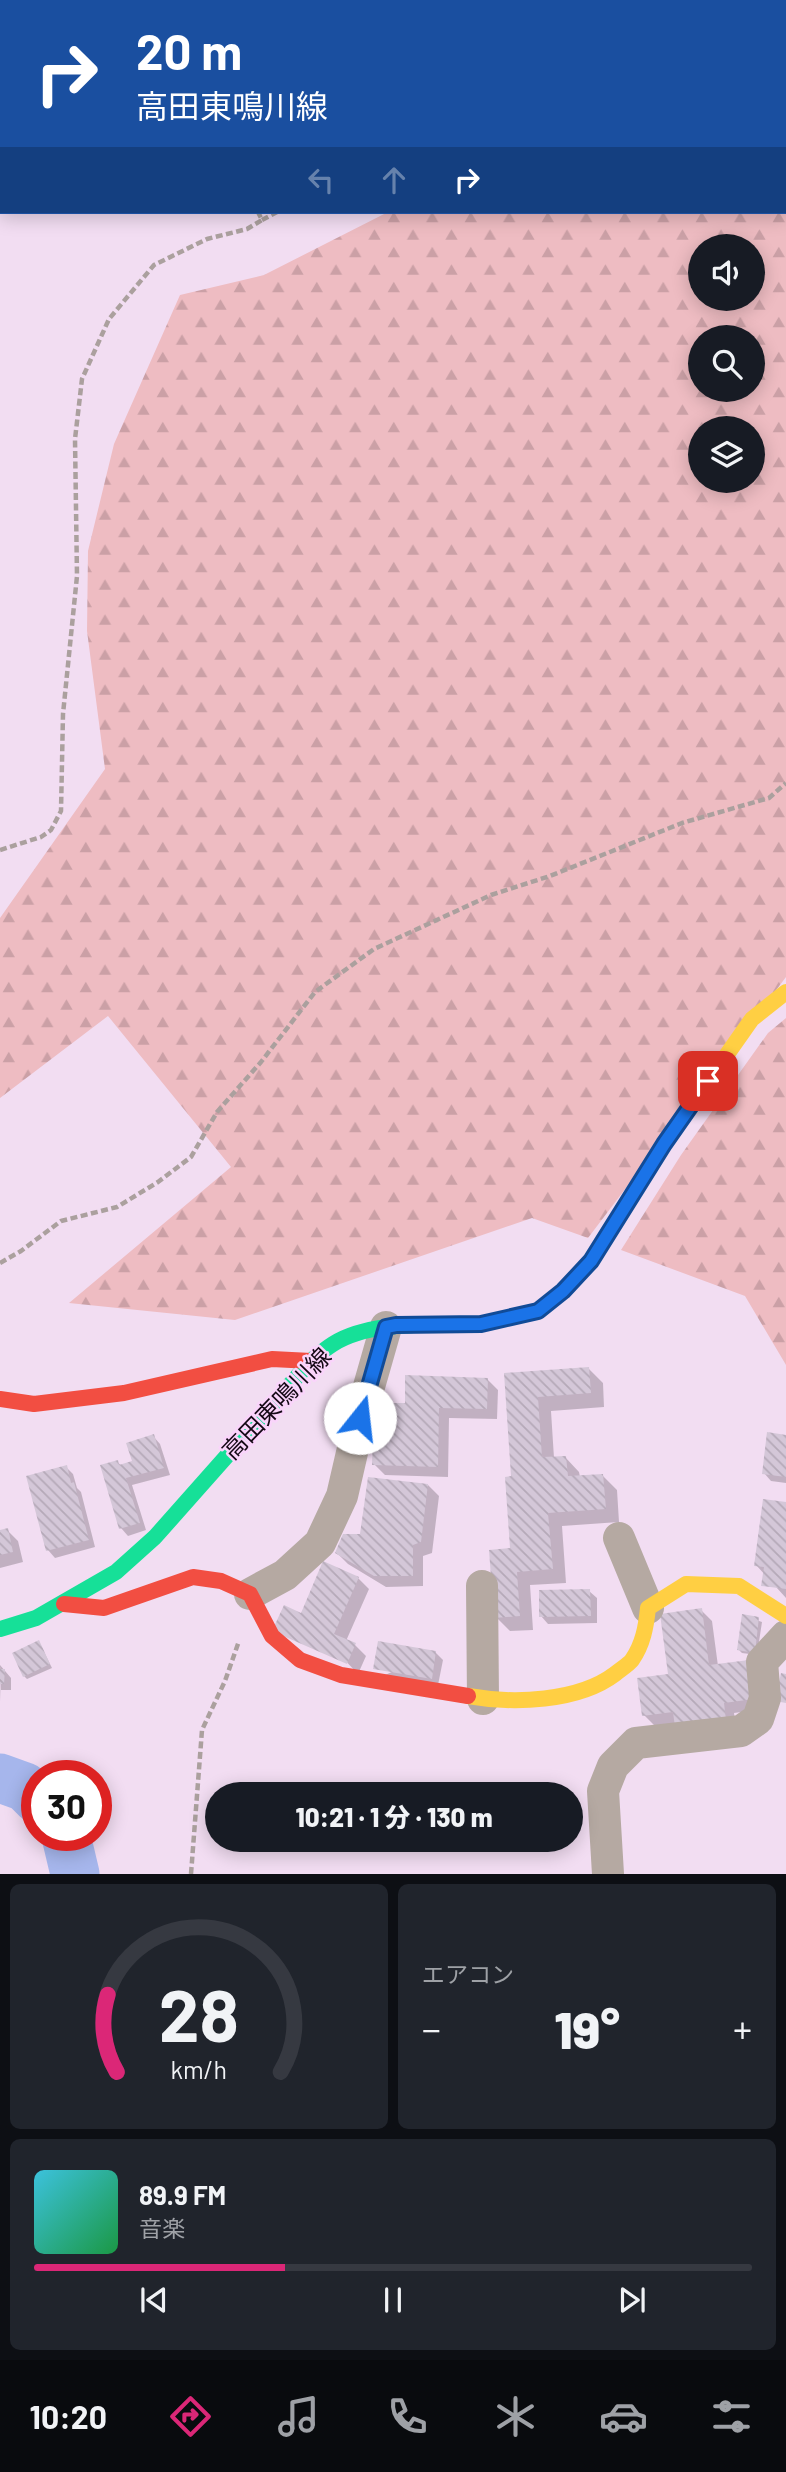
<!DOCTYPE html>
<html lang="ja">
<meta charset="utf-8">
<style>
:root{--surface:#171b24;--page:#20242c;--text:#f1f3f6;--muted:#9ea1a6;--line:#363941;--accent:#db2777}
body{margin:0;font-family:Barlow,"Noto Sans JP",sans-serif;background:var(--page);color:var(--text);height:100vh;display:flex;flex-direction:column;font-size:26px;white-space:nowrap}
*{box-sizing:border-box;margin:0}
p{font-size:23px;color:var(--muted)}
.icon{flex:none;width:38px;height:38px;fill:none;stroke:currentColor;stroke-width:2;stroke-linecap:round;stroke-linejoin:round}
.map{position:relative;height:1874px;overflow:hidden}
.drawer{display:flex;flex-direction:column;gap:10px;padding:10px;background:#0d0f14;flex:1}
.drawer>*{flex:none}
.guide{position:absolute;left:0px;top:0px;width:788px;height:214px;box-shadow:0 4px 18px #0003;background:#1a4fa0;color:#fff;overflow:hidden}
.tools{position:absolute;left:688px;top:234px;display:grid;gap:14px}
.tools a{display:grid;place-items:center;width:77px;height:77px;border-radius:50%;background:var(--surface);box-shadow:0 4px 18px #0003;font-size:35px}
.speed{position:absolute;left:21px;top:1760px;display:flex;gap:14px;font-size:35px;font-weight:700;text-align:center}
.speed>*{display:grid;place-content:center;width:91px;height:91px;border-radius:50%;background:var(--surface);box-shadow:0 4px 18px #0003;line-height:1}
.speed .limit{border:10px solid #d22;background:#fff;color:#111}
.pin{position:absolute;display:grid;place-items:center;width:60px;height:60px;color:#fff;margin:-30px;border-radius:14px;box-shadow:0 4px 10px #0006}
.me{position:absolute;width:77px;margin:-38px;rotate:16deg;stroke-linejoin:round;filter:drop-shadow(0 0 5px #0008)}
.turn{display:flex;align-items:center;gap:24px;height:147px;padding:0 21px;font-size:32px}
.turn .icon{width:91px;height:91px;stroke-width:2.5}
.turn b{display:block;font-size:49px;line-height:60px}
.lanes{display:flex;align-items:center;height:66px;padding:0 21px;background:#0003;justify-content:center;gap:35px;direction:ltr}
.lanes .off{opacity:.35}
.big{font-size:52px;font-weight:800;line-height:1.1}
.drawer .tile{flex:1;display:flex;flex-direction:column;justify-content:center;gap:10px;min-width:0;padding:0 24px;border-radius:10px;background:var(--page)}
.drawer .dial{align-items:center;gap:0}
.dial svg{height:182px;overflow:visible;fill:none;stroke:var(--line);stroke-width:7;stroke-linecap:round;text-anchor:middle}
.dial text{fill:var(--text);stroke:none}
.song{display:flex;align-items:center;gap:21px}
.cover{width:84px;height:84px;border-radius:10px;background:linear-gradient(135deg,hsl(190 70% 55%),hsl(140 70% 35%))}
.played{height:7px;border-radius:4px;background:linear-gradient(90deg,var(--accent) 35%,var(--line) 35%)}
.keys{display:flex;justify-content:space-around;direction:ltr}
.heat{display:flex;justify-content:space-between;align-items:center;font-size:38px;direction:ltr}
.drawer .tiles{flex:1;display:grid;gap:10px;grid-template-columns:1fr 1fr}
.tile:last-child{grid-column:span 2}
.trip{position:absolute;left:205px;top:1782px;width:378px;height:70px;border-radius:35px;background:var(--surface);box-shadow:0 4px 18px #0003;font-weight:800;line-height:70px;text-align:center}
.tab-bar{display:flex;height:112px;justify-content:space-around;align-items:center;background:#090b0e;color:var(--muted)}
.tab-bar .icon{width:49px;height:49px}
.tab-bar .selected{color:var(--accent)}
.tab-bar b{font-size:32px;color:var(--text)}
.map>svg:first-child{display:block}
.forest{fill:url(#forest-firs);fill-rule:evenodd}
.shadow{fill:#0003}
.lines{fill:none;stroke-linecap:round;stroke-linejoin:round}
.river{stroke:#a6b6ec;stroke-width:49}
.building{fill:url(#building-back-hatch)}
.path{stroke:#aba09e;stroke-width:4.5;stroke-dasharray:7 3.5;stroke-linecap:butt}
.street{stroke:#b5a9a2;stroke-width:32}
.fast{stroke:#16e098;stroke-width:16}
.slow{stroke:#ffcf43;stroke-width:16}
.jam{stroke:#f24e42;stroke-width:16}
.route-casing{stroke:#114b97;stroke-width:18}
.route{stroke:#1a73e8;stroke-width:12}
.labels{text-anchor:middle;stroke-width:5;stroke-linejoin:round;paint-order:stroke}
.street-label{font-size:24px;fill:#140815;stroke:#fad4fb}
</style>
<div class="map">
<svg width="786" height="1874" viewBox="0 0 786 1874">
<defs>
<pattern id="forest-firs" width="22" height="20" patternUnits="userSpaceOnUse" patternTransform="scale(1.75)"><rect width="22" height="20" fill="#eebcc2"/><path d="M5 1l3.5 6h-7zM16 11l3.5 6h-7z" fill="#cba0a6"/></pattern>
<pattern id="building-back-hatch" width="6" height="6" patternUnits="userSpaceOnUse" patternTransform="scale(1.75)"><rect width="6" height="6" fill="#d4c7d8"/><path d="M-1 5l2 2M0 0l6 6M5-1l2 2" fill="none" stroke="#b5a9b8"/></pattern>
</defs>
<rect width="100%" height="100%" fill="#f2ddf2"/>
<path class="forest" d="M2 0H317L316 2H3Z
M642 0H786V977L588 1238 532 1218 235 1320 69 1303 231 1167 108 1016 0 1098V918L105 769 87 631 88 551 114 444 180 295 264 275 388 212H786V2H641ZM700 247H752V299H700ZM700 338H752V390H700ZM700 429H752V481H700Z
M786 1018V1365L745 1296 621 1250 681 1155 768 1033Z"/>
<path class="shadow" d="M589 1369 603 1383 604 1407 551 1411 554 1458 565 1457 579 1472 580 1477 603 1476 617 1490 619 1522 562 1526 566 1583 530 1585 533 1630 510 1631 496 1617 512 1550 513 1478 506 1375Z
M487 1379 498 1390 497 1419 449 1418 448 1477 385 1475 374 1464 407 1405Z
M153 1436 160 1444 170 1475 132 1485 146 1530 128 1536 121 1528 117 1462 122 1466 134 1462Z
M786 1437V1483L771 1481 764 1473Z
M66 1467 73 1474 77 1488 81 1492 95 1547 55 1558 48 1550Z
M428 1485 439 1496 432 1553 423 1556V1586L386 1587 348 1564 337 1553Z
M786 1504V1598L756 1565Z
M7 1530 18 1541 23 1562 0 1568V1532Z
M358 1578 369 1589 346 1641 355 1645 366 1656 358 1674 302 1615Z
M589 1591 597 1598V1623L548 1624 541 1616Z
M701 1610 712 1621 718 1666 764 1709 734 1713 736 1730 655 1726 644 1715 670 1676Z
M744 1616 762 1622 757 1655 742 1653 739 1650Z
M39 1642 52 1668 27 1679 24 1676Z
M435 1652 443 1660 438 1685 383 1676Z
M0 1665 11 1678V1690H1V1702Z"/>
<g class="lines">
<path class="river" d="M0 1778 25 1787 37 1799
M66 1836 75 1874"/>
</g>
<path class="building" d="M589 1367 591 1393 538 1397 542 1457 566 1456 568 1476 603 1474 606 1509 548 1513 553 1569 517 1572 520 1616 494 1618 489 1550 510 1548 505 1477 511 1476 504 1373Z
M405 1375 488 1378 487 1409 439 1408 438 1467 372 1465 374 1403H405Z
M767 1432 786 1435V1477L762 1474Z
M154 1434 164 1468 126 1478 140 1523 119 1529 100 1465 118 1460 119 1465 132 1461 126 1443Z
M67 1465 71 1483 74 1482 89 1540 46 1551 26 1476Z
M368 1477 428 1484 421 1542 413 1545V1576H374L335 1553 343 1534H360Z
M763 1499 786 1502V1589L761 1586 764 1567 754 1566Z
M8 1528 13 1552 0 1555V1530Z
M323 1561 359 1577 334 1634 356 1643 347 1664 272 1631 284 1605 301 1613Z
M590 1589 591 1616 539 1617V1590Z
M702 1608 709 1665 749 1660 754 1699 724 1703 726 1720 675 1727 673 1712 642 1716 637 1678 668 1674 660 1614Z
M742 1614 759 1617 755 1653 737 1650Z
M39 1640 50 1664 23 1677 12 1653Z
M378 1641 436 1651 432 1679 373 1669Z
M0 1669H5L4 1684H0Z
M781 1673 786 1674V1703L775 1701Z"/>
<g class="lines">
<path class="path" d="M33 0 34 2
M89 0 93 2
M122 2 132 0
M262 220 277 212
M0 850 41 837 51 830 61 811 63 714 77 576 75 439 82 379 109 319 154 265 207 239 247 229 262 220 258 212
M0 1263 21 1251 61 1221 117 1207 158 1182 191 1157 217 1112 261 1062 315 992 374 949 491 895 550 876 682 823 769 798 786 783
M191 1874 202 1730 225 1681 239 1641"/>
<path class="street" d="M619 1538 648 1608
M482 1586 483 1699
M250 1594 285 1575 320 1543 342 1496 360 1418 386 1327
M608 1874 603 1791 613 1766 636 1743 741 1731 758 1719 765 1698 762 1662 786 1636"/>
<path class="fast" d="M0 1629 36 1618 116 1572 155 1537 311 1361C318 1355 325 1349 333 1344 368 1322 421 1325 461 1324"/>
<path class="slow" d="M461 1324H481L538 1311 563 1291 591 1261 664 1144 752 1019 786 992
M468 1696C513 1704 578 1702 615 1674 621 1669 628 1665 632 1660 643 1644 646 1627 648 1608L686 1584 739 1586 786 1616"/>
<path class="jam" d="M0 1399 34 1404 124 1393 272 1359 311 1361
M64 1604 104 1608 193 1577 221 1581 250 1594 272 1636 300 1660 341 1675 468 1696"/>
</g>
<g class="lines">
<defs>
<path id="route" d="M360 1418 386 1327 396 1325 481 1324 538 1311 563 1291 591 1261 664 1144 708 1081"/>
</defs>
<use href="#route" class="route-casing"/>
<use href="#route" class="route"/>
</g>
<g class="labels">
<g class="street-label">
<text transform="translate(277 1404) rotate(-46)" y="8">高田東鳴川線</text>
</g>
</g>
</svg>
<div class="tools">
<a><svg class="icon" aria-label="sound" viewBox="0 0 24 24"><path d="M4 9h4l5-4v14l-5-4H4zM17 9q2 3 0 6"/></svg></a>
<a><svg class="icon" aria-label="search" viewBox="0 0 24 24"><circle cx="10" cy="10" r="6"/><path d="M15 15l6 6"/></svg></a>
<a><svg class="icon" aria-label="layers" viewBox="0 0 24 24"><path d="M12 4l9 5-9 5-9-5zM3 14l9 5 9-5"/></svg></a>
</div>
<div class="speed"><div class="limit">30</div></div>
<div class="pin" style="left:708px;top:1081px;background:#d93025"><svg class="icon" aria-label="arrive" viewBox="0 0 24 24"><path d="M6 21V4h12l-3 4 3 4H6"/></svg></div>
<svg class="me" style="left:360px;top:1418px" viewBox="-20 -20 40 40"><circle r="19" fill="#fff"/><path d="M0-13L10 11 0 6-10 11z" fill="#1a73e8"/></svg>
<div class="trip">10:21 · 1 分 · 130 m</div>
<div class="guide">
<div class="turn"><svg class="icon" aria-label="right" viewBox="0 0 24 24"><path d="M7 20v-9h11M14 6l5 5-5 5"/></svg><div><b>20 m</b>高田東鳴川線</div></div>
<div class="lanes"><svg class="icon off" aria-label="left" viewBox="0 0 24 24"><path d="M17 20v-9H6M10 6l-5 5 5 5"/></svg><svg class="icon off" aria-label="ahead" viewBox="0 0 24 24"><path d="M12 20V5M6 11l6-6 6 6"/></svg><svg class="icon" aria-label="right" viewBox="0 0 24 24"><path d="M7 20v-9h11M14 6l5 5-5 5"/></svg></div>
</div>
</div>
<section class="drawer">
<div class="tiles">
<div class="tile dial"><svg viewBox="0 0 100 80">
<path d="M14 69A42 42 0 1 1 86 69"/>
<path d="M14 69A42 42 0 0 1 10 35" stroke="#db2777"/>
<text x="50" y="56" font-size="32" font-weight="700">28</text>
<text x="50" y="72" font-size="11">km/h</text>
</svg></div>
<div class="tile"><p>エアコン</p>
<div class="heat"><a>−</a><b class="big">19°</b><a>+</a></div>
</div>
<div class="tile">
<div class="song"><i class="cover"></i><div><b>89.9 FM</b><p>音楽</p></div></div>
<div class="played"></div>
<div class="keys"><svg class="icon" aria-label="previous" viewBox="0 0 24 24"><path d="M18 5L8 12l10 7zM5 5v14"/></svg><svg class="icon" aria-label="pause" viewBox="0 0 24 24"><path d="M8 5v14M16 5v14"/></svg><svg class="icon" aria-label="next" viewBox="0 0 24 24"><path d="M6 5l10 7-10 7zM19 5v14"/></svg></div>
</div>
</div>
</section>
<nav class="tab-bar">
<b>10:20</b>
<svg class="icon selected" aria-label="directions" viewBox="0 0 24 24"><path d="M12 3l9 9-9 9-9-9zM9 14v-3h6M13 9l2 2-2 2"/></svg>
<svg class="icon" aria-label="music" viewBox="0 0 24 24"><path d="M9 18V5l10-2v13"/><circle cx="6" cy="18" r="3"/><circle cx="16" cy="16" r="3"/></svg>
<svg class="icon" aria-label="phone" viewBox="0 0 24 24"><path d="M5 4h4l2 5-3 2q2 4 5 5l2-3 5 2v4C11 20 4 13 5 4z"/></svg>
<svg class="icon" aria-label="climate" viewBox="0 0 24 24"><path d="M12 3v18M4 7l16 10M4 17L20 7"/></svg>
<svg class="icon" aria-label="car" viewBox="0 0 24 24"><path d="M5 17H2v-5l4-1 3-4h7l3 4 3 1v5h-3M9 17h6M6 11h13"/><circle cx="7" cy="17" r="2"/><circle cx="17" cy="17" r="2"/></svg>
<svg class="icon" aria-label="filters" viewBox="0 0 24 24"><path d="M4 7h16M4 17h16"/><circle cx="9" cy="7" r="2"/><circle cx="15" cy="17" r="2"/></svg>
</nav>
